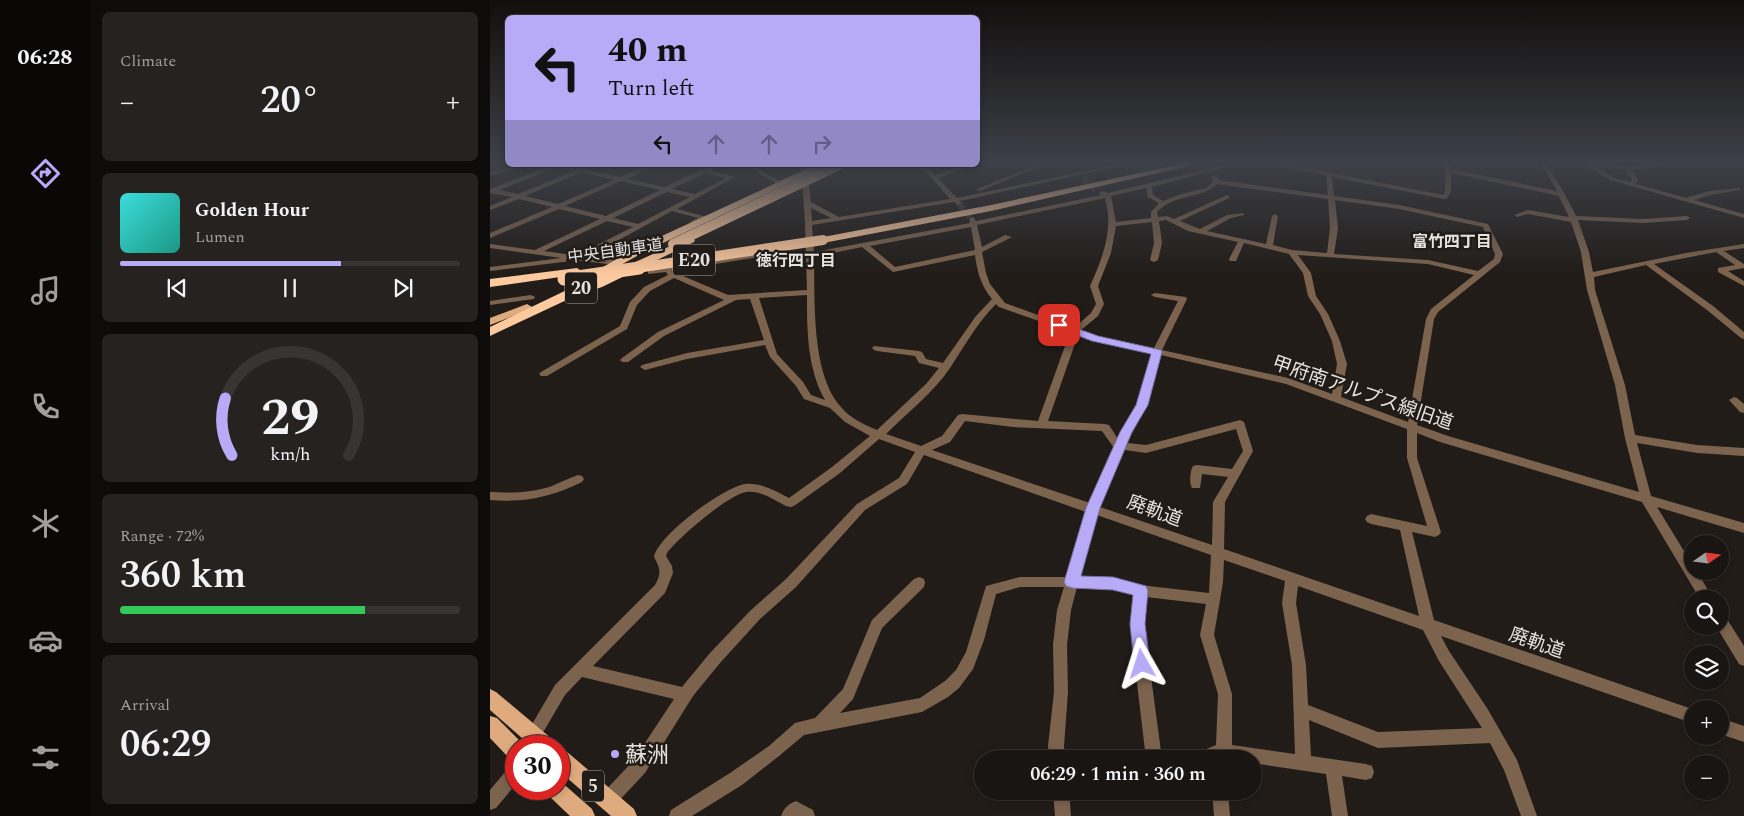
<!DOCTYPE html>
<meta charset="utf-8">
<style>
:root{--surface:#191512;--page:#262220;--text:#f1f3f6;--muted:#9f9f9f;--line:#373432;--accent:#b7abf8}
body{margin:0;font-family:Spectral,"Noto Sans JP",serif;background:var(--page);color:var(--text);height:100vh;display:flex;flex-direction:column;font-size:19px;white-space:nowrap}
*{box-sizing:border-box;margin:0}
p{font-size:16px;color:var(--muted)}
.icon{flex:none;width:28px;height:28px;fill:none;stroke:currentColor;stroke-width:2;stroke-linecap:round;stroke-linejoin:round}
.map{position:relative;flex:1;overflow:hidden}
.panel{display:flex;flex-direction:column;gap:12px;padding:12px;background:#0e0c0a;width:400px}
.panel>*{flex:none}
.banner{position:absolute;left:15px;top:15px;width:475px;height:152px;border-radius:8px;box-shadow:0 2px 8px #0003,0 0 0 1px var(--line);background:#b7abf8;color:#111;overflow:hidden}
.needle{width:32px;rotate:76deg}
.controls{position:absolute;left:1194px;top:535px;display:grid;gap:10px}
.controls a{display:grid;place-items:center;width:45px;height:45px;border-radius:50%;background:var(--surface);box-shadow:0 2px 8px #0003,0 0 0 1px var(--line);font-size:25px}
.speed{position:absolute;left:15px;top:735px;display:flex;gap:10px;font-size:25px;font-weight:700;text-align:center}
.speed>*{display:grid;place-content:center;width:65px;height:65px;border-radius:50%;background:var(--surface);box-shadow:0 2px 8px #0003,0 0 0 1px var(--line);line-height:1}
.speed .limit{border:8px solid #d22;background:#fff;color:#111}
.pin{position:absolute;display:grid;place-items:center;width:42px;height:42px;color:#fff;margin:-21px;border-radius:10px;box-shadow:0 2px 8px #0006}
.me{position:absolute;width:55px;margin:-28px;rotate:354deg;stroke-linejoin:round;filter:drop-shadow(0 0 4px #0008)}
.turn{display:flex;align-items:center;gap:18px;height:105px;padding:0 20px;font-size:22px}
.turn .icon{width:65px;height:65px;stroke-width:2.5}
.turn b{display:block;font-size:35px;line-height:42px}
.lanes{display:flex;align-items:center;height:48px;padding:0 20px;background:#0003;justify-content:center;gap:25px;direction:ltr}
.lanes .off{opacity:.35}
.big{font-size:38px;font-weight:600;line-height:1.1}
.panel .card{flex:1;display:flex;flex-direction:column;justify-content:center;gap:8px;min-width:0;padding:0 18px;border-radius:8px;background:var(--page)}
.panel .dial{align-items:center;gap:0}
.dial svg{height:130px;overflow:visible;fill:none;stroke:var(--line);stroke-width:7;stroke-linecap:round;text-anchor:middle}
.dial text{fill:var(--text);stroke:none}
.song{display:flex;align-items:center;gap:15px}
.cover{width:60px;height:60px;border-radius:8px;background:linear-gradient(135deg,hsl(180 70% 55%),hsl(170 70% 35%))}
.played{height:5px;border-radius:2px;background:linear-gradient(90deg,var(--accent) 65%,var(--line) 65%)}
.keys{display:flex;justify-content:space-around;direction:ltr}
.heat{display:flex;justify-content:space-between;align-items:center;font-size:28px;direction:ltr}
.charge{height:8px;border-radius:4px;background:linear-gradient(90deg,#34c759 72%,var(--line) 0)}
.trip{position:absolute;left:484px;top:750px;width:288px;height:50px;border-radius:25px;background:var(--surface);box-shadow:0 2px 8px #0003,0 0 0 1px var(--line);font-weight:600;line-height:50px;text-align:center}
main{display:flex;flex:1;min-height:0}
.tabs{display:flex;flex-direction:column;width:90px;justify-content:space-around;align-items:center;background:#0a0807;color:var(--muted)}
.tabs .icon{width:35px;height:35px}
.tabs .current{color:var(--accent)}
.tabs b{font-size:22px;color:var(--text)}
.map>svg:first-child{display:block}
.built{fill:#2c221a}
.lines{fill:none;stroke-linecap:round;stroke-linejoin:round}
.minor-tunnel{stroke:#3f3a36;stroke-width:7;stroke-dasharray:7 3;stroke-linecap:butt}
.minor{fill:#7c634e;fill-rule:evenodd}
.major{fill:#dfaa7d;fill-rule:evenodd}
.highway{fill:#fdca9f;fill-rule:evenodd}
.highway-bridge-far1{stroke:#fdca9f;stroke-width:10}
.highway-bridge{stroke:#fdca9f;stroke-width:13}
.route{fill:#b7abf8;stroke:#776fa1}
.poi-dot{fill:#b7abf8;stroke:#211c18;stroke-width:2}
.labels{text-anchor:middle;stroke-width:5;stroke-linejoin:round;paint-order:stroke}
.far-neighbourhood-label{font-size:16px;font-weight:bold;fill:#e6e2df;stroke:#211c18}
.far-street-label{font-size:16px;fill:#e6e2df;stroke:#211c18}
.shield{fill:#211c18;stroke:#aba7a3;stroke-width:1}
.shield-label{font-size:18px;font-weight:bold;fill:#e6e2df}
.street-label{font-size:19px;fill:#e6e2df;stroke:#211c18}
.near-poi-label{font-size:22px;fill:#e6e2df;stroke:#211c18;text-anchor:start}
</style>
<main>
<nav class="tabs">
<b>06:28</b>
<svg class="icon current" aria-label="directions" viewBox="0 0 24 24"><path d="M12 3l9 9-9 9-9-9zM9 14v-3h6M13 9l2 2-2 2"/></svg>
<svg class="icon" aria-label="music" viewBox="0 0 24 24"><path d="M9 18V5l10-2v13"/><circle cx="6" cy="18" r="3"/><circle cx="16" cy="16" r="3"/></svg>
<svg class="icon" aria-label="phone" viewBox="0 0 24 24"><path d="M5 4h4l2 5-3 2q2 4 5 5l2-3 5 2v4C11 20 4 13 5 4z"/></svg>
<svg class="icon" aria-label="climate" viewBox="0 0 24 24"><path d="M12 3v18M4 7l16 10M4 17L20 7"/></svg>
<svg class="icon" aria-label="car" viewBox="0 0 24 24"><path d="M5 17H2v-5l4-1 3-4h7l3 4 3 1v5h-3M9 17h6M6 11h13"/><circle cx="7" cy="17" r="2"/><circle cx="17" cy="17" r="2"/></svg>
<svg class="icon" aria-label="filters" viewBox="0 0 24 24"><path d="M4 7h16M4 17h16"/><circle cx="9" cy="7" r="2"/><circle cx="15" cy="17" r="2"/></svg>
</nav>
<section class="panel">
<div class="card"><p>Climate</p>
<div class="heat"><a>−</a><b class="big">20°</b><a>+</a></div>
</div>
<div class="card">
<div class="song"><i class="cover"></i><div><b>Golden Hour</b><p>Lumen</p></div></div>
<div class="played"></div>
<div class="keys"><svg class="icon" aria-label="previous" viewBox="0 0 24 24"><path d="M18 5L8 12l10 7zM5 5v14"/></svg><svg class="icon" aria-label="pause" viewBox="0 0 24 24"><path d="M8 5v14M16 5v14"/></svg><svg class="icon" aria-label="next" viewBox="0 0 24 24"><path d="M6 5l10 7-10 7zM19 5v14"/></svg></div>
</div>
<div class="card dial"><svg viewBox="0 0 100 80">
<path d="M14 69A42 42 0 1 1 86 69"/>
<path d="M14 69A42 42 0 0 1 10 34" stroke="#b7abf8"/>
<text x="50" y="56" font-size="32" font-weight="700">29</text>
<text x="50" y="72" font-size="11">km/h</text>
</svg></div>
<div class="card"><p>Range · 72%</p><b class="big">360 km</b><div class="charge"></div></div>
<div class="card"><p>Arrival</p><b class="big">06:29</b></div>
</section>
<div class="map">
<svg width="1254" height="816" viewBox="0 0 1254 816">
<rect width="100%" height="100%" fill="#211c18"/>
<path class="built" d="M778 161H950L949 164 955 166 953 195Z"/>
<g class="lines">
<path class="minor-tunnel" d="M593 179 609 192
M469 204 482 219"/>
<path class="minor" d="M488 161H493L488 164Z
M643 161H653L470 201 471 203 468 205 464 202 322 225 324 252 480 223 479 219 482 217 484 218 486 221 611 195 609 193 612 191 618 193 750 161H759L662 187 663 195 673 201 691 194 716 188 723 182 721 177 724 175 726 176 729 180 838 195 836 175 772 163 769 161H780L953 195 955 192V166L950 164 951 161H957L956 163 961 165V169L1067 191 1049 161H1055L1073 191 1086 216 1153 219 1197 216 1200 218 1197 220 1153 223 1088 220 1099 252 1103 272 1196 253 1254 244V248L1234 251 1254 264V268L1238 271 1254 281V286L1228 272V268L1245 265 1226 252 1164 264 1223 306 1254 332V339L1251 338 1217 310 1156 265 1104 277 1105 290 1135 385 1145 435 1207 445 1254 448V456L1207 453 1147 443 1161 496 1254 523V533L1167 507 1202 564V571H1207L1223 599H1210L1152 502 950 442 927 433V458L951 532 949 535 945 537 922 532 944 620 1202 709V723L951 636 959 651 997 708 1027 760 1047 816H1031L1014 770 1000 743 888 748 819 720 821 756 876 764 882 766 884 772 882 778 876 780 852 776 858 816H842L836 774 762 763V759H705L707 753 726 745 728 694 710 635 716 604 656 597 654 624 672 759H656L640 624 643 595 623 589 587 587 581 610 577 645 578 692 574 746 575 759H559L558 746 564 692 563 645 567 610 574 587H530L506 594 494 640 483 669 469 688 458 697 432 712 314 735 289 756 252 785 202 816H179L181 810 240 773 279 746 305 723 325 718 353 689 382 620 424 579 429 577 434 579 435 583 434 587 392 628 363 699 350 713 430 698 455 681 466 670 476 652 496 586 530 577H577L596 512 434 455 417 484 375 510 306 587 270 619 230 663 203 696 155 773 125 805 119 807 113 805 111 799 113 793 143 761 184 699 92 677 75 695 48 741 43 744 38 741 35 736 38 731 65 685 165 585C172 573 170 568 164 557 168 535 234 487 255 484 270 482 286 491 299 498L342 467 380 436 355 422 340 408 314 399 306 386 280 357 275 345 197 359 155 370 150 367 152 365 197 353 274 340 260 299 246 300 174 336 138 362H132L130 360 132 358 168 332 234 300 184 278 160 291 147 305 137 329 57 376H51L49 374 51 372 130 326 140 302 154 287 178 275 176 272 158 274V270L286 250H289V254L181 271 238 295 317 290 315 222 311 165H317L321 202 349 217 460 199 430 165H436L445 175 475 165H484L448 178 467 198ZM961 173 1069 196 1079 217 1038 210 1024 215 1027 217 1038 214 1081 222 1091 252 1097 290 1125 385 1135 438 1149 492 958 436 927 425 944 319 948 312 1010 262 1013 254 998 224 909 205 844 196 842 177 955 199 957 198 961 192ZM727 184 838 199 840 228 837 253 802 250 783 245 788 216 785 214 782 216 776 244 717 231 741 218 754 215V213L737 215 710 229 690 221 739 198 740 197 737 195 684 219 677 216 668 217 667 212C687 192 711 200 727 184ZM656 188 658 197 669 203 661 212V218L626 222 621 196ZM615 198C624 229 613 257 600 286L606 304 601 313 584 328 515 303 500 284 496 273 492 252 522 237 515 235 492 247 487 225ZM845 200 909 209 993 227 1005 254 1004 259 988 271 938 260 844 254 848 228ZM321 208 341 218 322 221ZM676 220 698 231 748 242 739 259 740 261H746L754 243 799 254 813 273 818 296 830 314 842 341 847 364 842 394 798 378 672 350 697 299 696 297 665 293 661 295 665 297 688 301 664 348 607 336 591 330 608 316 614 304 608 286 621 253 626 226 662 222 664 243 660 260 664 262 668 260 672 243 669 221ZM481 227 485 250 405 267 380 246ZM372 247 403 272 485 255C487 271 491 286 502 299L486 316 453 363 436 359 432 352 429 351 384 346 382 348 384 350 387 351 425 356 429 363 449 368 436 384 387 430C373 424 360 418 351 407 321 374 325 299 324 257ZM808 255 938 264 984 275 941 309 936 319 918 422 851 397 857 364 850 341 838 314 826 296 821 273ZM317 295C317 330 317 368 335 400L321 395 313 382 287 354 269 298ZM506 304 509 307 580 332 548 421 472 414 468 415 452 436 431 446 396 434C417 413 443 393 460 368 474 347 487 323 506 304ZM588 335 602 340 662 353 647 405 628 439 619 425 615 424 558 421ZM671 355 796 384 917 429V458L937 526 881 514 877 516 875 519 877 522 881 524 910 530 929 616 734 549 735 502 763 451 754 422 750 420 656 445 637 443 657 405ZM475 421 523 427 612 431 624 448 600 503 442 450 460 442ZM746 429 753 451 742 469 707 465 703 466C700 471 699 483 702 488H710L712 474 738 477 723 502 722 545 610 507 635 450 656 453ZM389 439 425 452 409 478 367 504 296 579 260 611 220 653 192 687 103 666 175 593 183 573 182 566 176 556 177 553C188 538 238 495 256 492 270 490 284 500 296 506L300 507 304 506 350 473ZM607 515 721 555 719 593 650 585 623 577H590ZM734 560 795 581 792 603 802 665 805 754 742 745V694L724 635 733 582ZM808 586 933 630 949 661 992 728 888 732 818 705 816 665 806 603Z
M1089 161 1136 167 1182 161H1200L1197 163 1141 170 1148 180 1146 184 1196 198 1219 191 1250 188V190L1220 195 1204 200 1254 214V218L1120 180ZM1105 166 1135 170 1142 180 1141 182 1124 178Z
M553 162 558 163 490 191 485 190Z
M26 165H36L0 176V172Z
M62 165H75L130 177 158 165H166L137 179 175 187 221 165H229L220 170 245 177 187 209 217 217 206 223 200 222 208 218 182 211 105 253H99V249L143 227 117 221 54 251 117 260 149 244H152L156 246 126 261V265L76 259V262H73L0 271V267L71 258 0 248V244L45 250 110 219 69 209 0 238V233L62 207 29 199 0 210V206L22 197 0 193V189ZM68 167 85 171 28 194 10 190ZM92 172 124 180 68 204 35 196ZM215 173 236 178 205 194 182 189ZM131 181 170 190 116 216 75 206ZM177 192 200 197 148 224 123 218Z
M255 165H262L289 181 300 176 303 178 291 184H287Z
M41 295 45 297 44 299 0 305V301Z
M1244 397 1247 398 1254 404V413L1250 412 1239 400Z
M88 475 92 476 94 479 92 482C62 497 33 503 0 500V492C21 493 42 493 62 486 71 482 79 478 88 475Z
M1230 614 1235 616 1254 646V666L1249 664 1226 626H1230Z
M1230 718 1254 726V742L1230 734Z
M26 764V784L6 808 0 810V790L20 766Z
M563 791H579L581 816H565Z
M722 791H738L740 816H724Z
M306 801 323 810 325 816H291C294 808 298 804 306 801Z"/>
<path class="major" d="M37 304 42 307 41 309 0 325V318Z
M0 689 6 692 62 739 65 746H41L0 710Z
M0 716 7 718 33 744 34 746H26V761L19 758 0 738Z
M69 748 76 751 144 809 147 816H121L69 771Z
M69 780 102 809 105 816H80L59 796 56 789H69Z"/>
<path class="highway" d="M705 161H721L501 211 333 243 328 240 333 237 501 205Z
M325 165H337L156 251 109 277 105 279 99 275 148 247Z
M200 237 205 240 204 242 112 287 83 297 0 336V327L83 287 104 281Z
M87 268 93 272 91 274 0 287V279Z"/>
<path class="highway-bridge-far1" d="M183 244 349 165
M140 269 333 240"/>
<path class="highway-bridge" d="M74 279 149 268"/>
</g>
<linearGradient id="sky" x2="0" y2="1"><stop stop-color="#120f0d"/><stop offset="0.59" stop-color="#3d4048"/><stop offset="1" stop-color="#3d4048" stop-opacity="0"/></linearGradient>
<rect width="1254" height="275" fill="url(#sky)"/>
<path class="route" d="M569 322 608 336 671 350 672 352 658 405 642 432 610 508 591 576 623 577 656 586 658 591 655 624 660 664 658 670 652 672 646 670 644 664 640 624 643 595 623 590 582 588 576 586 574 582 596 508 630 432 646 405 661 354 602 341 565 327 564 325Z"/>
<circle class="poi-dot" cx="125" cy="754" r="5"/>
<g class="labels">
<g class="far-neighbourhood-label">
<text x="962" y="247">富竹四丁目</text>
<text x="306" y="266">徳行四丁目</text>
</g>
<g class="far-street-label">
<text transform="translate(125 250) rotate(-8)" y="6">中央自動車道</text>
</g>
<g class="shield">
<rect x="183" y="244.5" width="42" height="31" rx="4"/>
<rect x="75" y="272.5" width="32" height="31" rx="4"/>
<rect x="92" y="770.5" width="22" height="31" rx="4"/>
</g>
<g class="shield-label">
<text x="204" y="266">E20</text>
<text x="91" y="294">20</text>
<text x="103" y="792">5</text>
</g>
<g class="street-label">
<text transform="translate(873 392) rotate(19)" y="7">甲府南アルプス線旧道</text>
<text transform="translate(665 510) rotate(20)" y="7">廃軌道</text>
<text transform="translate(1047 642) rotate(19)" y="7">廃軌道</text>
</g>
<g class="near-poi-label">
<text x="135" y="762">蘇洲</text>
</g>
</g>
</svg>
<div class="controls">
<a><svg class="needle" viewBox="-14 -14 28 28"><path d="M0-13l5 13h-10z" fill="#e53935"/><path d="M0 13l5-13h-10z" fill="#9f9f9f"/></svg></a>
<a><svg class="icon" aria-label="search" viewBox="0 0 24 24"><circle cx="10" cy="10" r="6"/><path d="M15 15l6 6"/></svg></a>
<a><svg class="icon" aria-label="layers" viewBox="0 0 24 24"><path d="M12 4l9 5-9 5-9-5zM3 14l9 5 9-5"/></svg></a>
<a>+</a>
<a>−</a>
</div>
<div class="speed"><div class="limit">30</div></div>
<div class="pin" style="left:569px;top:325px;background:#d93025"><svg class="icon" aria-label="arrive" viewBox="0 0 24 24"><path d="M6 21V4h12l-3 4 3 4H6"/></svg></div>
<svg class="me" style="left:652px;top:664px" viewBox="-20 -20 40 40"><path d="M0-17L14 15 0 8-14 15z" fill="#b7abf8" stroke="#fff" stroke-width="4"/></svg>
<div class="trip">06:29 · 1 min · 360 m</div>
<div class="banner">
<div class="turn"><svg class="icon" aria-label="left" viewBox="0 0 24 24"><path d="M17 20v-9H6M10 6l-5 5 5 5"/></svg><div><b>40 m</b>Turn left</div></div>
<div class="lanes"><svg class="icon" aria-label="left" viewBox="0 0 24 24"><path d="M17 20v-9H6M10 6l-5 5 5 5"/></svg><svg class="icon off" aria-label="ahead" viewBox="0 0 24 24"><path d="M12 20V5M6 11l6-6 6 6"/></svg><svg class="icon off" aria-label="ahead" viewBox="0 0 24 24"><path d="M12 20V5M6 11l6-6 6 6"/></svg><svg class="icon off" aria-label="right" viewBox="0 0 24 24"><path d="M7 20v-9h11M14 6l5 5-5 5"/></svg></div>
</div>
</div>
</main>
